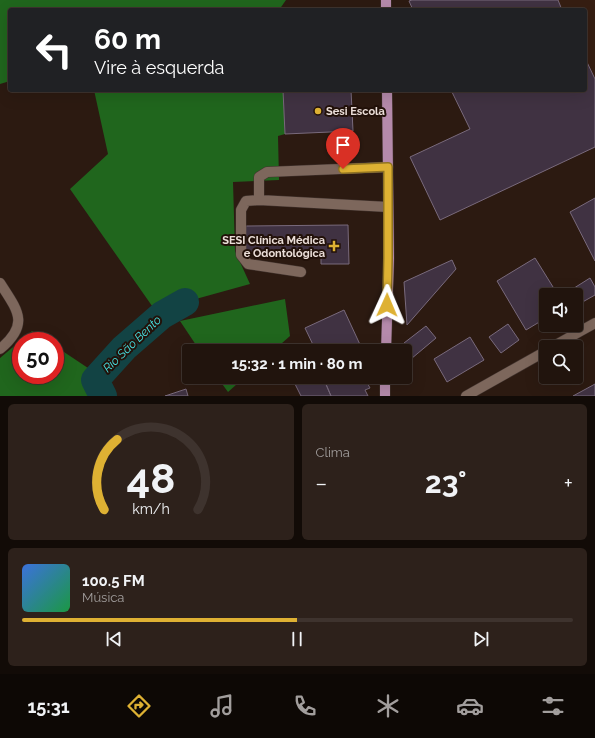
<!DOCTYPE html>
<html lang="pt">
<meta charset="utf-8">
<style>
:root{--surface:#21140d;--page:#2d211b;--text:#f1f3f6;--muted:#a29e9d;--line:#3e332e;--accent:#deb133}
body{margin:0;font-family:Raleway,sans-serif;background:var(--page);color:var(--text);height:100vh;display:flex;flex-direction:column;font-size:15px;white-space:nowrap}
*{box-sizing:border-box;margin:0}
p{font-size:13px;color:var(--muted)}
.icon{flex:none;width:22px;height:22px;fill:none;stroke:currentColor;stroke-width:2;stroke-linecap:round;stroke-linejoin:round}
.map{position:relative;height:396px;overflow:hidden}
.side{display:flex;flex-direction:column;gap:8px;padding:8px;background:#120b07;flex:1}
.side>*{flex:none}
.banner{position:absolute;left:8px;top:8px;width:579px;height:84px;border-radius:4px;box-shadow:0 4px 16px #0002,0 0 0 1px var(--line);background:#202124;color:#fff;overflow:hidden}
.fabs{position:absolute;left:539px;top:288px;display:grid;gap:8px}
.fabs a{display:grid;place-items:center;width:44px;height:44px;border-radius:4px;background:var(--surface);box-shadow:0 4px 16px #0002,0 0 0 1px var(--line);font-size:20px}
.speed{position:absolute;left:12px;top:332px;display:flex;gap:8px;font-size:20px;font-weight:700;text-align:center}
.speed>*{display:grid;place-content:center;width:52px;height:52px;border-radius:50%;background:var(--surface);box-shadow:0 4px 16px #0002,0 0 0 1px var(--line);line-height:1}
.speed .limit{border:6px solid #d22;background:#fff;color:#111}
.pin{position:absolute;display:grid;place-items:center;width:34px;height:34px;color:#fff;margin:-41px -17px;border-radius:50% 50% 50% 0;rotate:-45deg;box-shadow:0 0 4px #0007}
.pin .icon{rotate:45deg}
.me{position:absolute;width:44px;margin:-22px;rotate:1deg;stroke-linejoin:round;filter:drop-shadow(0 0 3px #0008)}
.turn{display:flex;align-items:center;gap:14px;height:84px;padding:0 20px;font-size:18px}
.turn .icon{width:52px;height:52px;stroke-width:2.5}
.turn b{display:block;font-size:28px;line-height:34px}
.big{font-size:30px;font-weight:700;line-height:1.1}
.side .card{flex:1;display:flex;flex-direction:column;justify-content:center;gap:6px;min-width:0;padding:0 14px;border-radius:6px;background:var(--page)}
.side .dial{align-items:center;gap:0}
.dial svg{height:104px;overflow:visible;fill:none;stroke:var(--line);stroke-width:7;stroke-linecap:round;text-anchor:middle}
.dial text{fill:var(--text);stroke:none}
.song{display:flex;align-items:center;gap:12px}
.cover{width:48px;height:48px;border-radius:6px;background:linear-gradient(135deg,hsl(220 70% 55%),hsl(140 70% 35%))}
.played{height:4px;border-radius:2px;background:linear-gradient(90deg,var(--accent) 50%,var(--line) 50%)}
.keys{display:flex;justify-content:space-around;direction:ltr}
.heat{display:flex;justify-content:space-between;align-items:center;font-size:22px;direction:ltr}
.side .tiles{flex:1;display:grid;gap:8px;grid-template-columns:1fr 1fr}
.card:last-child{grid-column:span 2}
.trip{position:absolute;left:182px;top:344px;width:230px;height:40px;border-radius:4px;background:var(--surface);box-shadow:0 4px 16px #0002,0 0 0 1px var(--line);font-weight:700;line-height:40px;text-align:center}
.menu{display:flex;height:64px;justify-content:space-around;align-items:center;background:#0d0805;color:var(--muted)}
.menu .icon{width:28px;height:28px}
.menu .selected{color:var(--accent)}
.menu b{font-size:18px;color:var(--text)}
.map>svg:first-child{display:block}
.built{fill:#361e12}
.forest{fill:#20661d}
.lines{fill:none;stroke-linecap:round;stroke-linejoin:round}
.river{stroke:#124344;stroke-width:28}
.building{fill:#403242;stroke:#796a7c}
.minor-casing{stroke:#433530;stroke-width:11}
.major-casing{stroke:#433530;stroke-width:11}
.minor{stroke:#7d675c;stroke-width:10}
.major{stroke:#b58aab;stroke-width:10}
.route-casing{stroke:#907321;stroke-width:10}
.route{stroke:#deb133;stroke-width:7}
.poi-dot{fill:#deb133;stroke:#221109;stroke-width:1.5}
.labels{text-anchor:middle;stroke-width:4;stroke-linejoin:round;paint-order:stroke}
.poi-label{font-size:11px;font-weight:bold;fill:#ebded8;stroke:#221109;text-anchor:start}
.water-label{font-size:12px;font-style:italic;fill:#47e2e3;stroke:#221109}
</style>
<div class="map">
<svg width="595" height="396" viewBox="0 0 595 396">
<rect width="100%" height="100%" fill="#2c1a11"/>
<path class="built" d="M558 0H595V79L585 58V10H562Z"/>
<path class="forest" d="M0 0H286L279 10H10V81L0 84Z
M94 90H283L285 134 278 136 279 180 233 182 235 251 250 284 185 302 157 313 70 189 108 154Z
M285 299 290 336 273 351H200L180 321Z
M32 331 47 341H21V375H55V346L88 368 84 383 91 396H0V358Z
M217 377H245L228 392Z"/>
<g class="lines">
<path class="river" d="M103 396 95 380 124 348 162 315 185 302"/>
</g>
<path class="building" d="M412 0H558L562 10H413L409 1Z
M585 58 595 79V147L440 220 410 157 470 129 451 90H585Z
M283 90H351L353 131 285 134Z
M595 198V261L570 212Z
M348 225 349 264H321V251L246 252V226Z
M535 258 558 295H546V318L526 330 497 281Z
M452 260 456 269 407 325 404 282Z
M590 278 595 287V295L579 304 576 299V295H574L571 290Z
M344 310 363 351H316L305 328Z
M508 324 519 340 501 353 489 337Z
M426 326 436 338 405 364 404 343Z
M470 337 484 360 447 382 434 359Z
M306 377H323L331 396H301L294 382Z
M329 377H354L356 381 364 377 370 388 365 390 368 396H331L324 380Z
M595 384V396H573Z
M186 389 188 396H165Z"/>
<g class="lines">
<defs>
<path id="minor" d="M388 167 267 172 259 177V200L388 207
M259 200 246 201 241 210V255L248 264 301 272
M0 283C18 311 30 324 0 349
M552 347 595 323
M466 396 546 351"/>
<path id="major" d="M386 10V0
M386 351 389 258 387 90
M385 396V377"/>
</defs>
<use href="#minor" class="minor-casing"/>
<use href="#major" class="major-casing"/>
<use href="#minor" class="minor"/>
<use href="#major" class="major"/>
</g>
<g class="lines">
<defs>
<path id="route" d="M343 169 388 167V258L387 305"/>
</defs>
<use href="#route" class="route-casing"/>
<use href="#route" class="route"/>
</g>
<g class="poi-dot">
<circle cx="318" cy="111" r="4"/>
<path d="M332 240h4v4h4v4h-4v4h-4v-4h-4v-4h4z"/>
</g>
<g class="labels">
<g class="poi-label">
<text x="326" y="115">Sesi Escola</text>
<text x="325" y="244" text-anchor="end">SESI Clínica Médica<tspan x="325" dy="13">e Odontológica</tspan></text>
</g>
<g class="water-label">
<text transform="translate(132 344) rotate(-44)" y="4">Rio São Bento</text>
</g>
</g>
</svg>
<div class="fabs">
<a><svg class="icon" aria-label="sound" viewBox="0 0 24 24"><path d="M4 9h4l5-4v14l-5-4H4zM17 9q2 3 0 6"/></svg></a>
<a><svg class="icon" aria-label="search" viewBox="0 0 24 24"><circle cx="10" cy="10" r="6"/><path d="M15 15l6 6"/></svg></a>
</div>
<div class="speed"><div class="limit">50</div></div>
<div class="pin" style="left:343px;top:169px;background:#d93025"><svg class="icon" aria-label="arrive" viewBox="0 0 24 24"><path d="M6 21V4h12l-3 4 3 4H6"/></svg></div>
<svg class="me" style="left:387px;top:305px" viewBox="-20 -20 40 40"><path d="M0-17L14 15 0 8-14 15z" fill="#deb133" stroke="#fff" stroke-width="4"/></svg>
<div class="trip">15:32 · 1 min · 80 m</div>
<div class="banner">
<div class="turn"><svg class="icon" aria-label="left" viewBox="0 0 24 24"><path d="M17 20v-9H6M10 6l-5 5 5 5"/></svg><div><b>60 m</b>Vire à esquerda</div></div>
</div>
</div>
<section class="side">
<div class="tiles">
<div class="card dial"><svg viewBox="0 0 100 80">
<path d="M14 69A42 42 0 1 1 86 69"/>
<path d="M14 69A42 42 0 0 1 24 15" stroke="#deb133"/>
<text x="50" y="56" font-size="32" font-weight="700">48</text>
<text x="50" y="72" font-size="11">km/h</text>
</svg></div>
<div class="card"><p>Clima</p>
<div class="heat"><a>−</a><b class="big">23°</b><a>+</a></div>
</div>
<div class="card">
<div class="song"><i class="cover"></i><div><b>100.5 FM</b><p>Música</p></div></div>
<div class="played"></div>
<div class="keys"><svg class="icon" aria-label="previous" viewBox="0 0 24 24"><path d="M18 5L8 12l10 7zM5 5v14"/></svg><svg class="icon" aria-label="pause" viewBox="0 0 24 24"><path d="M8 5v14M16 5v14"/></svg><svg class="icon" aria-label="next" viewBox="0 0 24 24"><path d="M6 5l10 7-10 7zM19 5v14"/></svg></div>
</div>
</div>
</section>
<nav class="menu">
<b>15:31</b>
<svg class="icon selected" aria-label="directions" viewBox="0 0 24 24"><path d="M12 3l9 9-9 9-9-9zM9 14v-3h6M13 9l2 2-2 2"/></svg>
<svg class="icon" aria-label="music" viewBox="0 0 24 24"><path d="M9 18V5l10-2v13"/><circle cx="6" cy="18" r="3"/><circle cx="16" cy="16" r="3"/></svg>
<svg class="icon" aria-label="phone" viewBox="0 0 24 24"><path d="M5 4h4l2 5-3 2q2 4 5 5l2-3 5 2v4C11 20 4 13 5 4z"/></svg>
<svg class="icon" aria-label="climate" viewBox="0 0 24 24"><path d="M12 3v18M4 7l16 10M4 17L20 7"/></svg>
<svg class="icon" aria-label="car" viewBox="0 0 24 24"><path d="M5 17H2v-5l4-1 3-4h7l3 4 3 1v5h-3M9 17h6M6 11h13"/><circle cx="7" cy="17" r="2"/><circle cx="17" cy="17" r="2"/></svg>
<svg class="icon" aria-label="filters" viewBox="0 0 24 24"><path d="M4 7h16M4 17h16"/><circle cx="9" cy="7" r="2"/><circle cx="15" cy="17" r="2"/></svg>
</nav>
